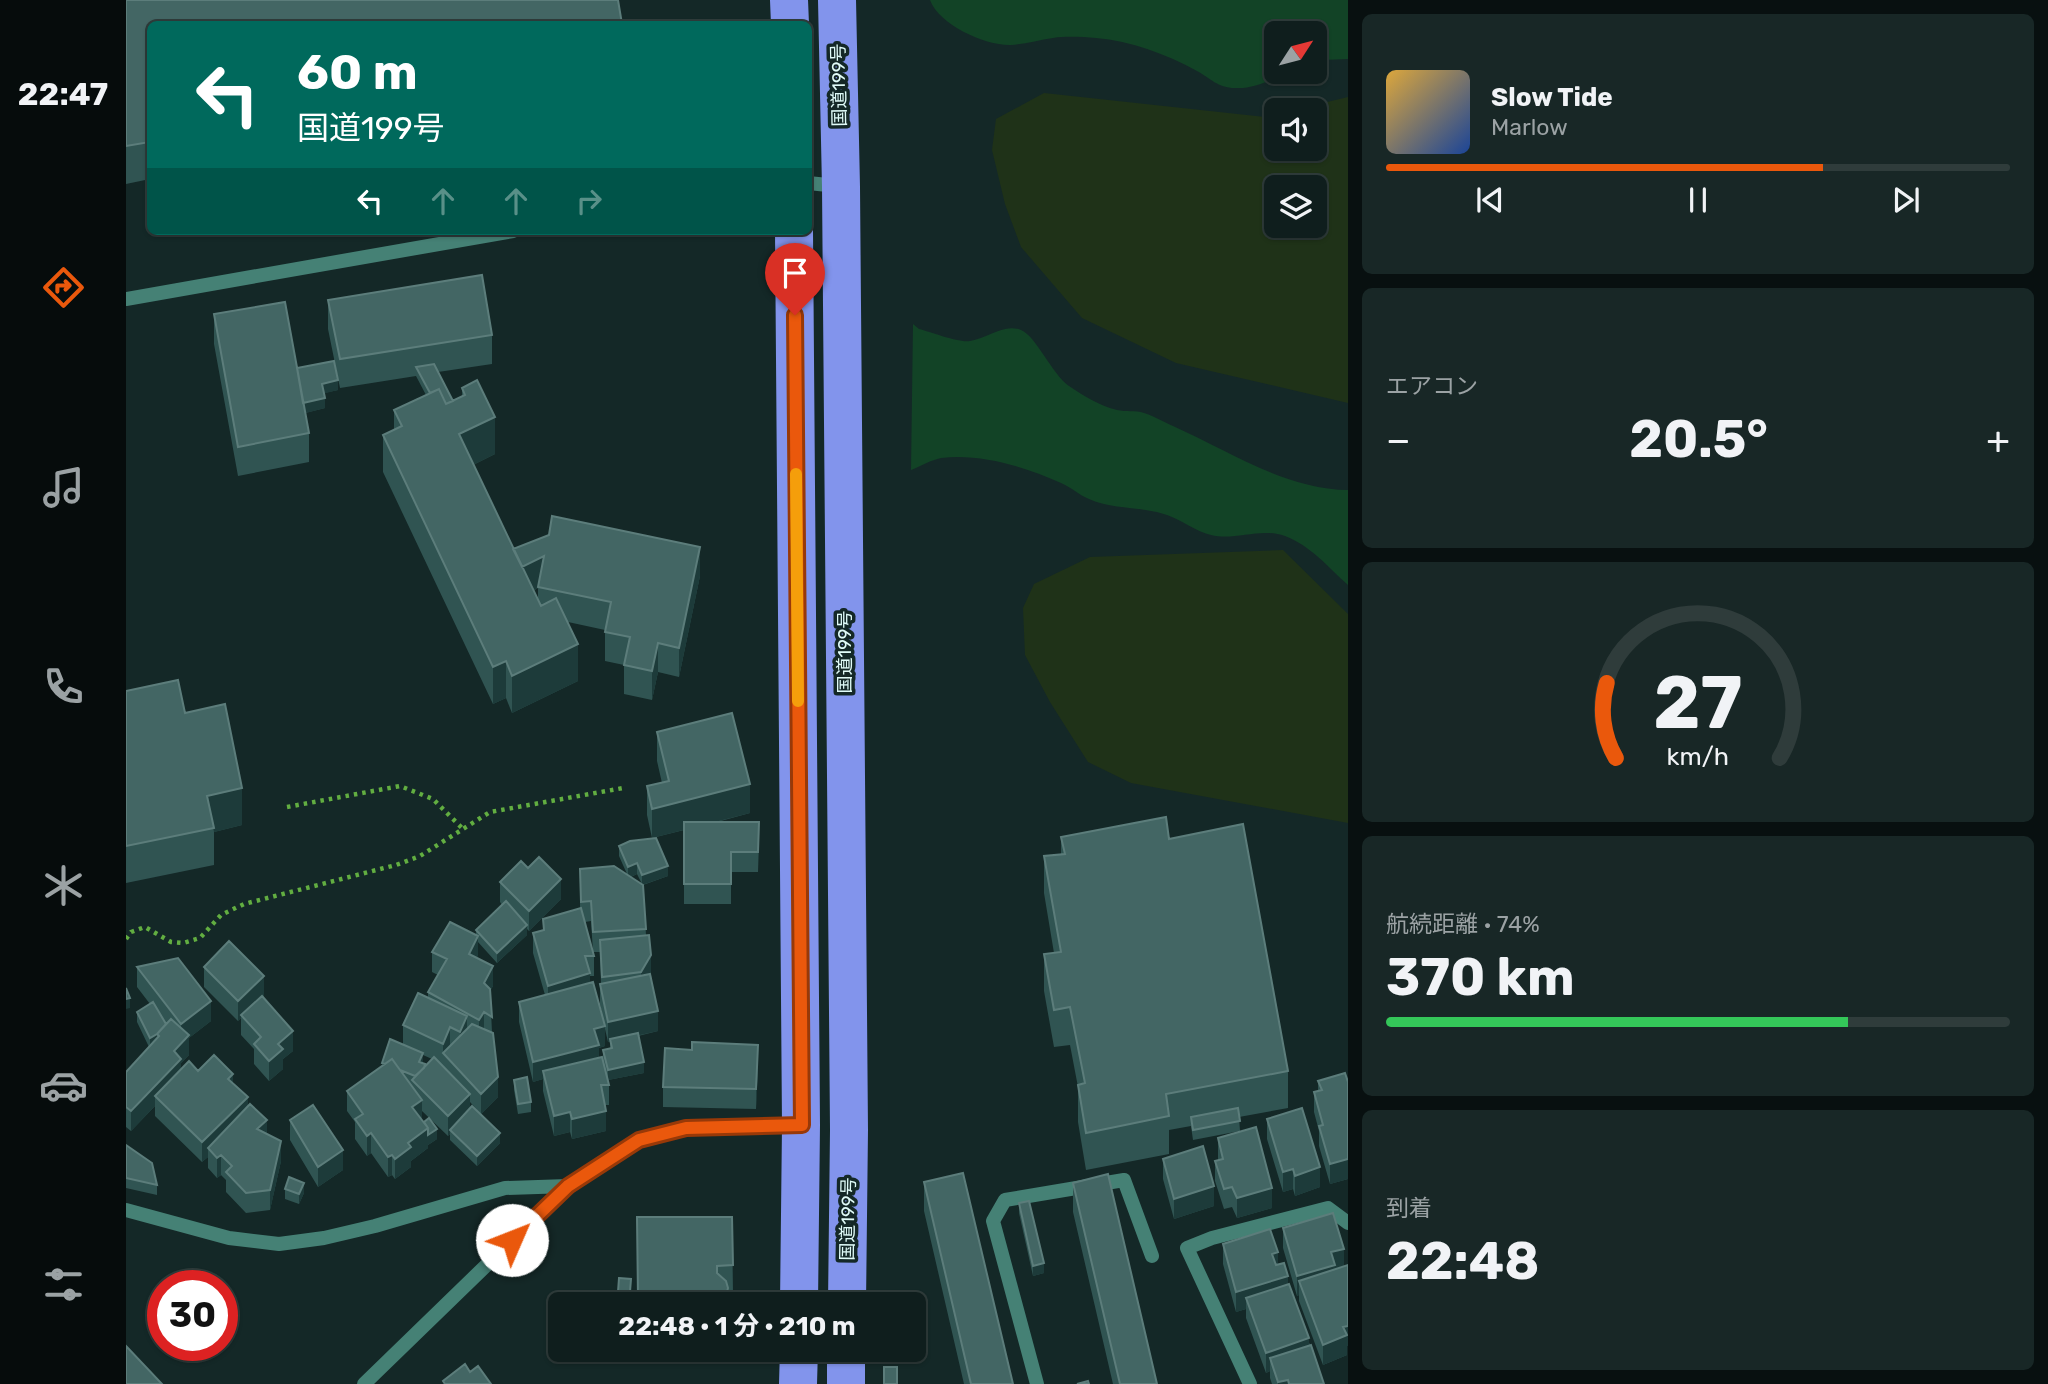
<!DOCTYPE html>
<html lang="ja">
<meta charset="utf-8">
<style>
:root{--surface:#0f1e1d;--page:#182726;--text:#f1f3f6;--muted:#9ba2a4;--line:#2f3c3b;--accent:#ea580c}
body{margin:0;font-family:Rubik,"Noto Sans JP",sans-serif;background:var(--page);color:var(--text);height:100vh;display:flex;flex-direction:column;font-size:26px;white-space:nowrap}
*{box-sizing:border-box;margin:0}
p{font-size:23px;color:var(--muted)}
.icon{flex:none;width:38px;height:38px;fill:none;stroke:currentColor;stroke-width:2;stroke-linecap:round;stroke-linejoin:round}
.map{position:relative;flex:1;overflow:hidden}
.sheet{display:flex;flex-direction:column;gap:14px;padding:14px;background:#081010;width:700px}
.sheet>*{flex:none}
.hud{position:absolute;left:21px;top:21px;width:665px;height:214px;border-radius:10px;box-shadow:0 2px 5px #0004,0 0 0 2px var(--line);background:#00695c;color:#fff;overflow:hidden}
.needle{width:46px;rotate:54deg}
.tools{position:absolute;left:1138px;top:21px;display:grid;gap:14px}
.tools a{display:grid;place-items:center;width:63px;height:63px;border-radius:10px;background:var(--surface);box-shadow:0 2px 5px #0004,0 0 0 2px var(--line);font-size:35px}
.speed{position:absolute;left:21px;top:1270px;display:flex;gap:14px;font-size:35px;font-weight:700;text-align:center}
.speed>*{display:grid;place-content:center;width:91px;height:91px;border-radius:50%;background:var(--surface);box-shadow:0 2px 5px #0004,0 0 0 2px var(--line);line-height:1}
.speed .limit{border:10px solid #d22;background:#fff;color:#111}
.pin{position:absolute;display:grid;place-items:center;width:60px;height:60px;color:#fff;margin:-72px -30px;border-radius:50% 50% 50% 0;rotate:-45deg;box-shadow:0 0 7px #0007}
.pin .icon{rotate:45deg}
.me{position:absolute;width:77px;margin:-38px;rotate:46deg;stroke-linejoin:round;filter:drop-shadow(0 0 5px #0008)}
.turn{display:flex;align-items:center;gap:24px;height:147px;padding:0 35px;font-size:32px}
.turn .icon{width:91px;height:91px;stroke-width:2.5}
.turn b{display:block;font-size:49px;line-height:60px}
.lanes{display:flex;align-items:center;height:66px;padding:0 35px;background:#0003;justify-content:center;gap:35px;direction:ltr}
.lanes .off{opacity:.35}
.big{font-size:52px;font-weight:700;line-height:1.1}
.sheet .card{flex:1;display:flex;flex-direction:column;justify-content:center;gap:10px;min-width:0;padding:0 24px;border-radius:10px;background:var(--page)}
.sheet .dial{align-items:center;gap:0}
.dial svg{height:182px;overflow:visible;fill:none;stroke:var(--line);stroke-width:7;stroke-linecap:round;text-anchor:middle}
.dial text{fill:var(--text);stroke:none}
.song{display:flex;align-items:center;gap:21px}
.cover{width:84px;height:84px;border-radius:10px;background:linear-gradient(135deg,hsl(40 70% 55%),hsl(220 70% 35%))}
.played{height:7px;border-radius:4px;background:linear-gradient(90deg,var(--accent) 70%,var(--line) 70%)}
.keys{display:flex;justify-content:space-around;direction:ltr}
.heat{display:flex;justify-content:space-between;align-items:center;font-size:38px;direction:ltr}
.charge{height:10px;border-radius:5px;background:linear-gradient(90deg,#34c759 74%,var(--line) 0)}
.trip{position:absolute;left:422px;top:1292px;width:378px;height:70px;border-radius:10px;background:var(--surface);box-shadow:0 2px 5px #0004,0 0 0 2px var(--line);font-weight:700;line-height:70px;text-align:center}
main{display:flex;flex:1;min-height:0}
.menu{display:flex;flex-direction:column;width:126px;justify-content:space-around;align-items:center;background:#060c0c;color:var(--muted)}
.menu .icon{width:49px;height:49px}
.menu .on{color:var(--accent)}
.menu b{font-size:32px;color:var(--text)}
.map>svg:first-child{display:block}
.green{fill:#1f3218;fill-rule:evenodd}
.water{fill:#124326}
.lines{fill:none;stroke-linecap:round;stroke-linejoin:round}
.path{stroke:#62ae41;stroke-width:4.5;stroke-dasharray:3.5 5;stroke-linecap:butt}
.service{stroke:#458175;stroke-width:14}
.minor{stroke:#458175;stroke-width:14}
.tertiary{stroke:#458175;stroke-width:14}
.trunk{stroke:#8294ec;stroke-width:38}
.wall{fill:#305452;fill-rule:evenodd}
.shaded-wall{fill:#1d3b3a}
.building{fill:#436664;stroke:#5c7d7b;stroke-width:2}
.route-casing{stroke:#983908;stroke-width:18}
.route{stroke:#ea580c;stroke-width:12}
.slow{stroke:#f59e0b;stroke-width:12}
.labels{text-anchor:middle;stroke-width:7;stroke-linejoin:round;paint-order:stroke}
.street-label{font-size:18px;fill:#e0fbf8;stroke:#142827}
</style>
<main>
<nav class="menu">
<b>22:47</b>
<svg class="icon on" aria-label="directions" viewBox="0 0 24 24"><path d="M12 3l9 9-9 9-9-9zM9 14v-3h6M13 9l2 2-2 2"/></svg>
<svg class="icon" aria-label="music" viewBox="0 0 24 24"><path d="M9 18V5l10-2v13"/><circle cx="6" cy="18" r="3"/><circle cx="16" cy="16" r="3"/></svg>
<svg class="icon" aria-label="phone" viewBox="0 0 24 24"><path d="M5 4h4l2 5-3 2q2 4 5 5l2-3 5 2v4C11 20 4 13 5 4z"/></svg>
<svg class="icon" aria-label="climate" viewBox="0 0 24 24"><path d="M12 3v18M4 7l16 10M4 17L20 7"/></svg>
<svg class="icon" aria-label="car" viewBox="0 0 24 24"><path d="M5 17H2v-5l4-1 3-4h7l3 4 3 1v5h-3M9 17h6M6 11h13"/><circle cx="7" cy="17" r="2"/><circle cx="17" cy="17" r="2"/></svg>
<svg class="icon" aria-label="filters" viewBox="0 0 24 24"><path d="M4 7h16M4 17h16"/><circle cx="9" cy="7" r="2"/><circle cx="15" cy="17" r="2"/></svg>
</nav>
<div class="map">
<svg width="1222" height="1384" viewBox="0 0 1222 1384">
<rect width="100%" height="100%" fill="#142827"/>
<path class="green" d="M918 93 1139 117 1150 115V149H1188V110H1168L1222 97V403L1050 363 956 318 895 247 879 204 866 150 870 119ZM1150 187H1188V226H1150Z
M1157 550 1222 614V823L1005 783 962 762 924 702 899 655 897 608 908 584 964 557Z"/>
<path class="water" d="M804 0H1222V59L1196 60 1188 63V33H1150V72H1164C1145 79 1130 89 1109 88 1092 88 1084 78 1071 71 1040 54 1005 41 970 38 956 37 940 36 927 38 913 40 899 44 885 45 860 46 813 25 804 0Z
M787 324 793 329C805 332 833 343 844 341 862 338 878 323 895 330 910 336 926 374 943 386 958 396 974 406 991 410 1000 412 1009 410 1018 413 1028 416 1038 422 1047 426 1103 451 1159 489 1222 490V585C1202 567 1185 546 1159 536 1134 527 1109 541 1085 535 1069 531 1056 520 1041 515 1015 506 988 510 963 499 953 495 945 487 935 483 900 467 854 453 815 458 805 460 795 466 785 470Z"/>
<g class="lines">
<path class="path" d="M161 807 274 786 307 799 336 828
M0 939 5 932 19 927 45 942 57 943 74 938 95 915 118 904 270 865 294 856 364 812 497 788"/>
<path class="service" d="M911 1384 867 1221 879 1200 998 1180 1026 1256
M1124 1384 1061 1248 1086 1238 1202 1208 1222 1223"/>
<path class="minor" d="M0 1210 103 1238 153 1244 198 1238 249 1226 379 1188 442 1186
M238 1384 442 1186 513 1140 560 1127 674 1125"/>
<path class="tertiary" d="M682 183 712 186
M0 299 387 231"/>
<path class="trunk" d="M663 0 664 24
M711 0 715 187 723 1130 721 1304
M668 231 675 1125 673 1304
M672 1384 673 1349
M720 1384V1349"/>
</g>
<path class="wall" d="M0 0 24 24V179L0 184Z
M202 300 366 335V364L312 372 327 401 336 396V388L369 454 347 465 387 549 574 576 553 677 532 672 526 700 498 694V665L479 661V630L442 622 452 681 386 713 380 698 367 704 257 472V435L268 430V410L300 395 290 376 214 388 202 329ZM412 588V601L407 591Z
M88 314 171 368 212 390 198 393 199 408 179 413 183 433V462L112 476 88 344Z
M0 691 59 713 116 825 88 832V865L0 883Z
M531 732 624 813 591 822 633 842 632 872H605V904H558V830L526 838 521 815V786L536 783 531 761Z
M935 837 1043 839 1162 1071V1108L1113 1117 1114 1131 1067 1140 1065 1126 1043 1130V1154L960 1170 952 1122V1087L944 1045 928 1047 918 991V954L928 953 918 893V856L935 854Z
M493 846 542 876 517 885 520 935 532 1031 512 1036 518 1073 482 1080 477 1060V1050L484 1049V1042H482L479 1029V1046L473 1048V1058L483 1085V1105H479L480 1131 446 1139 444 1132 428 1136 417 1091V1079L407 1082 393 1022V1002L419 995 407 953V933L417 930 454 908V869L501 874 493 856ZM511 874 516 884 505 877ZM465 921 467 952H474L475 984H474V1004L476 1013 464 983V976H468V956L459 922Z
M374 882 435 899 403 931 401 929V935L371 963 352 942 351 958 367 986 364 991 366 1032 372 1097 355 1114 344 1102V1108L374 1143 351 1166 324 1140V1134L322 1136 296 1111V1120L311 1139 302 1145V1148L285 1161V1167L269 1179 266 1175 262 1177 245 1153 241 1156 229 1139V1122L221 1111V1091L256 1067V1063L277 1044V1025L302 998V992L312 975 306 972V952L350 935V930L376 905 374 902ZM297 1055 306 1059 299 1066 297 1063Z
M11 967 85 1021 63 1038V1055L55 1063V1069L72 1071 107 1084 122 1107 141 1134 155 1161 144 1210 120 1213 100 1192V1180L95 1175 91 1178 82 1168V1157L76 1162 29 1116V1106L5 1131 0 1127V1072L23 1047 11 1022V1012L24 1004 11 987Z
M78 967 138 996 137 997 167 1051 157 1059V1069L143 1081 128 1064V1049L115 1035V1018L112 1021 78 987Z
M632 1065 630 1109 537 1107V1087Z
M388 1080 405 1102V1112L392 1114 388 1090Z
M1192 1081 1222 1082V1179L1204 1184 1193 1146V1131L1188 1112V1092L1192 1091Z
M1141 1119 1194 1187 1169 1196 1167 1189 1157 1192 1141 1139Z
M164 1120 217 1170 192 1187 164 1140Z
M1092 1138 1146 1208 1111 1218 1106 1207 1098 1209 1089 1181V1161L1092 1160Z
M0 1145 31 1185V1195L0 1188Z
M1037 1159 1088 1206 1048 1219 1037 1179Z
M798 1182 887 1384H838L798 1211Z
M947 1183 1031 1384H987L947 1212Z
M159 1189 178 1193 173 1204 159 1199Z
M893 1203 918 1273 907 1276 893 1213Z
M606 1217 607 1294 602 1295V1304L492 1302 493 1278 505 1279V1297L512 1298Z
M1157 1228 1218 1266 1222 1265V1346H1221V1355L1197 1365 1173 1301V1295L1171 1296 1157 1248Z
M1097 1244 1152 1264 1162 1284 1198 1384H1146L1144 1378V1371L1140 1373 1120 1318V1309L1110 1312 1097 1264Z"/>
<path class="shaded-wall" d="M212 380V390L196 394V384Z
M199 398V408L176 414V403Z
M369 417V454L333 472V434Z
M574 547V576L553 677V648Z
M418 556 412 588 395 597V568Z
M532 643V672L526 700V671Z
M452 644V681L386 713V676Z
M380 661V698L367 704V667Z
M624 784V813L526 838V809Z
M116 788V825L88 832 81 796Z
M511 863V874L502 878V867Z
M542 866V876L516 885V875Z
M435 879V899L403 931V911Z
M401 925V935L371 963V953Z
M352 936V956L343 974V954Z
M525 955V975L515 992V972Z
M367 966V986L358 1003V983Z
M464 973V993L422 1006V986Z
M138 976V996L116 1017 115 1015V1018L112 1021V1001Z
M4 998V1008L0 1009V999Z
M85 1001V1021L63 1038V1055L55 1063V1079L29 1096V1106L5 1131V1111L48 1051 55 1043V1024Z
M532 1011V1031L482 1042V1022Z
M358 1012V1032L353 1040V1020Z
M341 1016V1036L334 1052V1032Z
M479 1026V1046L473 1048V1065L417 1071V1079L407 1082V1062L468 1029Z
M324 1027V1047L317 1053V1044Z
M167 1031V1051L157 1059V1069L143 1081V1061L152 1044Z
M31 1034V1044L24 1048V1038Z
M632 1045V1065L630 1109V1089Z
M297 1053V1063L293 1072V1062Z
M518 1062V1073L482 1080V1070Z
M107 1074V1094L102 1079Z
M372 1077V1097L355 1114V1094Z
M344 1094V1114L324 1130V1134L322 1136V1116Z
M122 1097V1117L82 1148V1157L76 1162V1142Z
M296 1100V1120L286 1107Z
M480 1111V1131L446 1139V1119Z
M444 1112V1132L428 1136V1116Z
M141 1120V1140L131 1129Z
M302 1128 311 1129V1139L302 1145V1148L285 1161V1167L269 1179V1159L282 1143Z
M245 1133V1153L241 1156V1136Z
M374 1133V1143L351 1166V1156Z
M155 1141V1161L144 1210V1190Z
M217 1150V1170L192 1187V1167Z
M95 1155V1175L91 1178V1158Z
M266 1155V1175L262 1177V1157Z
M1222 1159V1179L1204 1184V1164Z
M1194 1167V1187L1169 1196V1176Z
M1167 1169V1189L1157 1192V1172Z
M178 1183V1193L173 1204V1194Z
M1088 1186V1206L1048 1219V1199Z
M1146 1188V1208L1111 1218V1198Z
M1218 1249V1269L1173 1281V1295L1171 1296V1276L1205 1252Z
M1152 1252V1272L1146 1254Z
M918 1263V1273L907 1276V1266Z
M1162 1276V1296L1120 1298V1309L1110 1312V1292Z
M602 1288V1304H598Z
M1222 1326V1346H1221V1355L1197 1365V1345L1217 1327Z
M1183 1338V1358H1144V1371L1140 1373V1353Z
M1162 1380V1384H1152V1382Z"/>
<path class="building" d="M0 0H492L496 24H24V142L0 146Z
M356 275 366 335 214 359 202 300Z
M159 302 183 433 112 447 88 314Z
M208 361 212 380 196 384 199 398 177 403 171 368Z
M308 364 327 401 320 404 313 389 304 393 290 367Z
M351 380 369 417 333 434 415 606 430 598 452 644 386 676 380 661 367 667 257 435 276 426 268 410 313 389 320 404 339 395 336 388Z
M426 516 574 547 553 648 532 643 526 671 498 665 504 637 479 632 485 602 412 587 418 556 396 567 387 549 423 535Z
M52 680 59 713 99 704 116 788 81 796 88 828 0 846V691Z
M606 713 624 784 526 809 521 786 543 781 531 732Z
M1040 817 1043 839 1117 824 1162 1071 1040 1094 1043 1116 960 1133 952 1085 959 1083 944 1007 928 1010 918 954 935 952 918 856 939 854 935 837Z
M558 822H633L632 852H605V884H558Z
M530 838 542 866 516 875 511 863 502 867 493 846 504 841Z
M413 857 435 879 403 911 374 882 395 861 402 868Z
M488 866 517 885 520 929 467 932 465 901 455 902 454 869Z
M380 901 401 925 371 953 350 930Z
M455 908 468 956H459L464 973 422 986 407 933 418 930 417 919Z
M324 922 352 936 343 954 367 966 358 983 364 989 366 1017 358 1012 353 1020 302 992 321 959 306 952Z
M523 935 525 955 515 972 476 977 474 940Z
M103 941 138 976 112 1001 78 967Z
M52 958 85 1001 55 1024 11 967Z
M524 974 532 1011 482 1022 474 984Z
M467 982 479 1026 468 1029 473 1045 407 1062 393 1002Z
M0 988 4 998 0 999Z
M292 993 341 1016 334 1032 324 1027 317 1044 277 1025Z
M136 996 167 1031 152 1044 157 1049 143 1061 128 1044 135 1037 115 1015Z
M27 1002 40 1024 31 1034 24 1038 11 1012Z
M45 1019 63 1035 48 1051 55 1059 5 1111 0 1107V1072L33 1036 31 1034Z
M346 1024 367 1033 372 1077 355 1094 317 1053Z
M512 1033 518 1062 482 1070 477 1050 486 1048 484 1039Z
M264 1039 297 1053 293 1062 299 1064 298 1068 289 1076 274 1070 266 1059 259 1064 256 1063Z
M566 1042 632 1045 630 1089 537 1087 539 1048 566 1050Z
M88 1055 107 1074 102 1079 122 1097 76 1142 29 1096 63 1061 72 1071Z
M308 1057 344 1094 322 1116 286 1080Z
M476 1057 483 1085H475L480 1111 446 1119 444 1112 428 1116 417 1071Z
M266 1059 296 1100 286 1107 302 1128 282 1143 285 1147 269 1159 266 1155 262 1157 245 1133 241 1136 229 1119 237 1114 221 1091Z
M1219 1073 1222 1082V1159L1204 1164 1193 1126 1197 1125 1188 1092 1196 1090 1192 1081Z
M401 1077 405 1102 392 1104 388 1080Z
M124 1104 141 1120 131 1129 155 1141 144 1190 120 1193 100 1172 106 1166 95 1155 91 1158 82 1148Z
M187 1105 217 1150 192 1167 164 1120Z
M346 1106 374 1133 351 1156 324 1130Z
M1112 1108 1114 1121 1067 1130 1065 1117Z
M1176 1108 1194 1167 1169 1176 1167 1169 1157 1172 1141 1119Z
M303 1118 311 1129 302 1135V1128L298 1122Z
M1130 1127 1146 1188 1111 1198 1106 1187 1098 1189 1089 1161 1097 1159 1092 1138Z
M0 1145 26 1163 31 1185 0 1178Z
M1077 1146 1088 1186 1048 1199 1037 1159Z
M837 1173 887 1384H845L798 1182Z
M982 1174 1031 1384H994L947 1183Z
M163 1177 178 1183 173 1194 159 1189Z
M903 1201 918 1263 907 1266 893 1203Z
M1207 1213 1218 1249 1205 1252 1209 1265 1171 1276 1157 1228Z
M511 1217H606L607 1265 591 1266V1273L600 1281 602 1288 598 1304H500V1296L512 1298Z
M1144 1229 1152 1252 1146 1254 1150 1265 1158 1263 1162 1276 1110 1292 1097 1244Z
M1222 1265V1326L1217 1327 1221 1335 1197 1345 1173 1281Z
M493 1278 505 1279 504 1292H492Z
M1163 1284 1183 1338 1140 1353 1120 1298Z
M494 1296H503H500V1304H494Z
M1185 1345 1198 1384H1163L1162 1380 1152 1382 1144 1358Z
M0 1346 36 1384H0Z
M339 1364 344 1372 352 1366 365 1384H319L317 1381Z
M758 1367H771V1384H758Z
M962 1381 963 1384H951Z"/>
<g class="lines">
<defs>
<path id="route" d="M386 1240 442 1186 513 1140 560 1128 676 1125 669 315"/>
</defs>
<use href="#route" class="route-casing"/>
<use href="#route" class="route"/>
<path class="slow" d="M670 474 672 701"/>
</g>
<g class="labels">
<g class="street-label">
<text transform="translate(713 85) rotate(-91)" y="6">国道199号</text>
<text transform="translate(719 652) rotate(-90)" y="6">国道199号</text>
<text transform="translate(722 1219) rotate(-89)" y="6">国道199号</text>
</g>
</g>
</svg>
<div class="tools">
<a><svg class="needle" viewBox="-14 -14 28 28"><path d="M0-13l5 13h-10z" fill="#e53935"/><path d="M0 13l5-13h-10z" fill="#9ba2a4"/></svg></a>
<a><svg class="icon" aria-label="sound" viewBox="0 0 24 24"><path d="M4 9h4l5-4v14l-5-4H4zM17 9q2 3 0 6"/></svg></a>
<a><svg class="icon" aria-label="layers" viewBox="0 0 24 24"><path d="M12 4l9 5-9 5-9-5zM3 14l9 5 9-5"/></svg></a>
</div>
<div class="speed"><div class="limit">30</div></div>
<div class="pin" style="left:669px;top:315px;background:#d93025"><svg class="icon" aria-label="arrive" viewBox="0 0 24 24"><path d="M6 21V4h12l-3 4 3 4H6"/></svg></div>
<svg class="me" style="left:386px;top:1240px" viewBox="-20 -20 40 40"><circle r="19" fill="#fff"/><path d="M0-13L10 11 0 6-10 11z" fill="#ea580c"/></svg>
<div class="trip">22:48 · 1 分 · 210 m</div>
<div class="hud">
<div class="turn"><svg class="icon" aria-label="left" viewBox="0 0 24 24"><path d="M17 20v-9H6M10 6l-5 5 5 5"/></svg><div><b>60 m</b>国道199号</div></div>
<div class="lanes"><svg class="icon" aria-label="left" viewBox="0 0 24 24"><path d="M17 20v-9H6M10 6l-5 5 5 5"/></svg><svg class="icon off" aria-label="ahead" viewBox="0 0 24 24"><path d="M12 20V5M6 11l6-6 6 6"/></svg><svg class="icon off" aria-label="ahead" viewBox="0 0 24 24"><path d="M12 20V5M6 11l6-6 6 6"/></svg><svg class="icon off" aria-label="right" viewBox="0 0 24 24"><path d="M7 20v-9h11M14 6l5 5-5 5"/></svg></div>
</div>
</div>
<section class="sheet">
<div class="card">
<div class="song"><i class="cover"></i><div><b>Slow Tide</b><p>Marlow</p></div></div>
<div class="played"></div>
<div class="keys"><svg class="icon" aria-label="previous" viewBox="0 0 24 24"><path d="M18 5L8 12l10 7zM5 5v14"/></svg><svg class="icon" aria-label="pause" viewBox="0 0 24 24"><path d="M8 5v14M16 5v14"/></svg><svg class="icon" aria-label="next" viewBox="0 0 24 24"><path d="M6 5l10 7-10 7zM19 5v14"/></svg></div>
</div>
<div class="card"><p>エアコン</p>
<div class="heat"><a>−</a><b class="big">20.5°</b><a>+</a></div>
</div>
<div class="card dial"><svg viewBox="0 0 100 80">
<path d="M14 69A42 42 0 1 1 86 69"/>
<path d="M14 69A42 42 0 0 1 10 36" stroke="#ea580c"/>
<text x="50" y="56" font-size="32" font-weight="700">27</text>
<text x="50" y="72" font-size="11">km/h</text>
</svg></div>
<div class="card"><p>航続距離 · 74%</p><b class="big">370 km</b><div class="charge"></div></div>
<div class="card"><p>到着</p><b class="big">22:48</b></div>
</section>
</main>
